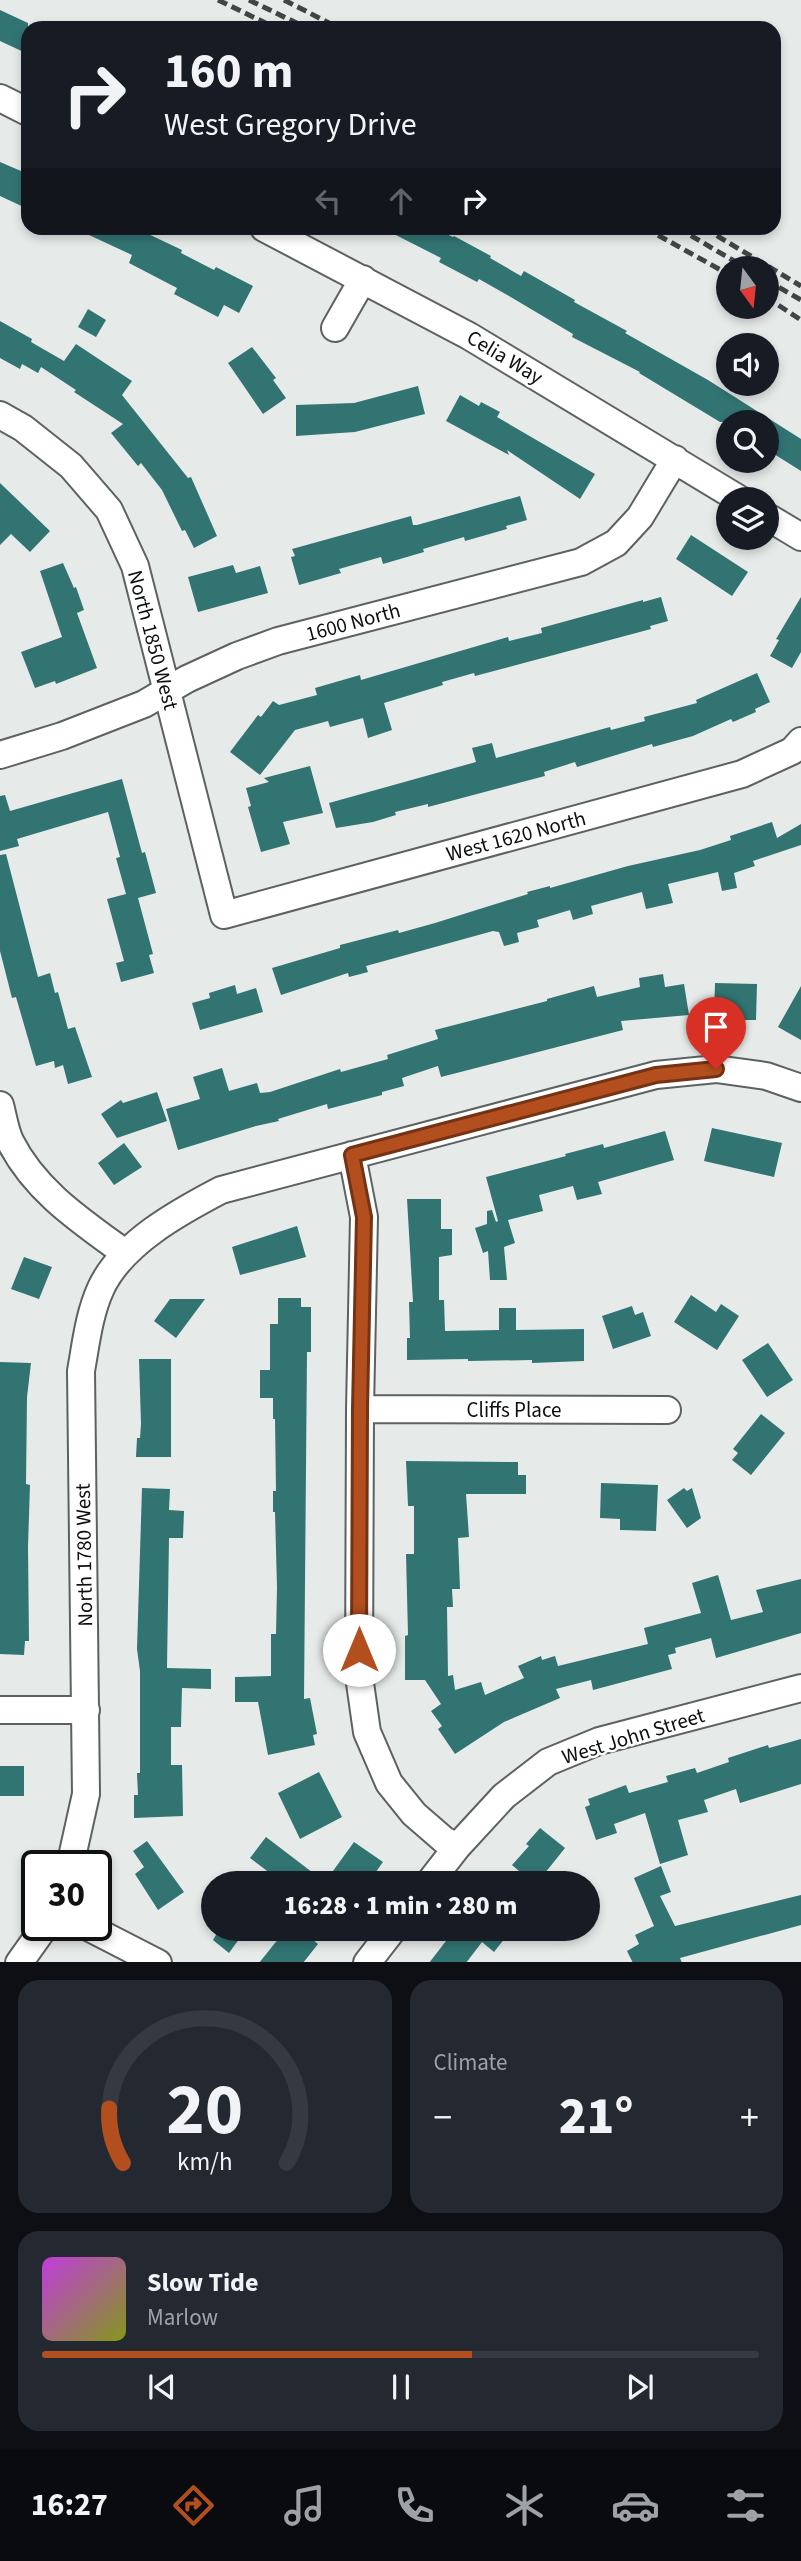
<!DOCTYPE html>
<meta charset="utf-8">
<style>
:root{--surface:#171b24;--page:#242831;--text:#f1f3f6;--muted:#9ea1a6;--line:#363941;--accent:#b34e1e}
body{margin:0;font-family:"Source Sans 3",sans-serif;background:var(--page);color:var(--text);height:100vh;display:flex;flex-direction:column;font-size:26px;white-space:nowrap}
*{box-sizing:border-box;margin:0}
p{font-size:23px;color:var(--muted)}
.icon{flex:none;width:38px;height:38px;fill:none;stroke:currentColor;stroke-width:2;stroke-linecap:round;stroke-linejoin:round}
.map{position:relative;height:1962px;overflow:hidden}
.panel{display:flex;flex-direction:column;gap:18px;padding:18px;background:#0d0f14;flex:1}
.panel>*{flex:none}
.hud{position:absolute;left:21px;top:21px;width:760px;height:214px;border-radius:21px;box-shadow:0 4px 10px #0003;background:#171b24;color:var(--text);overflow:hidden}
.needle{width:46px;rotate:165deg}
.fabs{position:absolute;left:716px;top:256px;display:grid;gap:14px}
.fabs a{display:grid;place-items:center;width:63px;height:63px;border-radius:50%;background:var(--surface);box-shadow:0 4px 10px #0003;font-size:35px}
.speed{position:absolute;left:21px;top:1850px;display:flex;gap:14px;font-size:35px;font-weight:700;text-align:center}
.speed>*{display:grid;place-content:center;width:91px;height:91px;border-radius:50%;background:var(--surface);box-shadow:0 4px 10px #0003;line-height:1}
.speed .limit{border:4px solid #111;border-radius:10px;background:#fff;color:#111}
.pin{position:absolute;display:grid;place-items:center;width:60px;height:60px;color:#fff;margin:-72px -30px;border-radius:50% 50% 50% 0;rotate:-45deg;box-shadow:0 0 7px #0007}
.pin .icon{rotate:45deg}
.me{position:absolute;width:77px;margin:-38px;rotate:0deg;stroke-linejoin:round;filter:drop-shadow(0 0 5px #0008)}
.turn{display:flex;align-items:center;gap:24px;height:147px;padding:0 28px;font-size:32px}
.turn .icon{width:91px;height:91px;stroke-width:2.5}
.turn b{display:block;font-size:49px;line-height:60px}
.lanes{display:flex;align-items:center;height:66px;padding:0 28px;background:#0003;justify-content:center;gap:35px;direction:ltr}
.lanes .off{opacity:.35}
.big{font-size:52px;font-weight:800;line-height:1.1}
.panel .card{flex:1;display:flex;flex-direction:column;justify-content:center;gap:10px;min-width:0;padding:0 24px;border-radius:21px;background:var(--page)}
.panel .dial{align-items:center;gap:0}
.dial svg{height:182px;overflow:visible;fill:none;stroke:var(--line);stroke-width:7;stroke-linecap:round;text-anchor:middle}
.dial text{fill:var(--text);stroke:none}
.song{display:flex;align-items:center;gap:21px}
.cover{width:84px;height:84px;border-radius:10px;background:linear-gradient(135deg,hsl(290 70% 55%),hsl(70 70% 35%))}
.played{height:7px;border-radius:4px;background:linear-gradient(90deg,var(--accent) 60%,var(--line) 60%)}
.keys{display:flex;justify-content:space-around;direction:ltr}
.heat{display:flex;justify-content:space-between;align-items:center;font-size:38px;direction:ltr}
.panel .tiles{flex:1;display:grid;gap:18px;grid-template-columns:1fr 1fr}
.card:last-child{grid-column:span 2}
.trip{position:absolute;left:201px;top:1871px;width:399px;height:70px;border-radius:35px;background:var(--surface);box-shadow:0 4px 10px #0003;font-weight:800;line-height:70px;text-align:center}
.tab-bar{display:flex;height:112px;justify-content:space-around;align-items:center;background:#090b0e;color:var(--muted)}
.tab-bar .icon{width:49px;height:49px}
.tab-bar .on{color:var(--accent)}
.tab-bar b{font-size:32px;color:var(--text)}
.map>svg:first-child{display:block}
.building{fill:#327472}
.lines{fill:none;stroke-linecap:round;stroke-linejoin:round}
.minor-casing{stroke:#5d6161;stroke-width:30}
.minor{stroke:#fff;stroke-width:26}
.rail{stroke:#424545;stroke-width:5;stroke-dasharray:10 5;stroke-linecap:butt}
.route-casing{stroke:#743314;stroke-width:18}
.route{stroke:#b34e1e;stroke-width:12}
.labels{text-anchor:middle;stroke-width:5;stroke-linejoin:round;paint-order:stroke}
.street-label{font-size:21px;fill:#0d0f0f;stroke:#fff}
</style>
<div class="map">
<svg width="801" height="1963" viewBox="0 0 801 1963">
<rect width="100%" height="100%" fill="#e6ebea"/>
<path class="building" d="M0 10 28 23V54L0 41Z
M0 162 28 174V209L0 196Z
M74 228H130L144 232 182 250 181 253 214 270 216 267 253 286 239 313 224 305 218 317 174 294 177 288 129 263 132 255Z
M382 228H434L453 237 454 236 491 256 490 258 521 276 524 271 575 300 574 302 627 331 625 333 708 380 801 439V471L766 449V422H720L639 373 640 372 572 337 573 334 509 296 479 279 477 282 439 262 441 258Z
M88 309 106 320 96 337 78 327Z
M0 321 32 339 31 342 64 361 76 344 132 381 122 395 188 478 191 477 217 536 194 548 185 530 182 531 162 490 141 463 138 466 111 433 123 424 74 392 76 390 41 367 38 373 22 364 20 369 0 358Z
M252 347 276 378 273 380 286 398 263 414 228 363Z
M418 386 425 414 355 432 296 436V405L354 403Z
M460 395 479 406 481 402 500 412 497 417 595 474 580 499 507 450 509 455 446 421Z
M0 483 50 531 30 552 11 534 0 545Z
M520 496 527 520 506 526 507 529 465 541 464 537 423 549 424 552 383 564 381 557 339 569 341 573 299 585 291 557 295 556 292 549 411 516 413 525H417Z
M691 535 748 572 732 596 676 559Z
M63 563 74 588 76 587 84 610 77 613 97 668 56 684 55 681 35 688 21 652 62 637 40 571Z
M233 565 236 573 260 566 268 593 198 612 188 577Z
M661 597 668 621 650 626 651 629 475 676 474 673 442 682 443 685 384 703 392 730 368 738 363 718 330 727 328 721 295 730 260 775 230 752 258 715 261 717 273 701 279 705 317 695 315 688 360 675 361 680 508 637 509 641 542 633 541 628 643 600V602Z
M801 597V652L792 668 770 656 779 640 776 639Z
M757 673 770 702 755 709 756 712 733 722 731 719 693 736 653 747 652 744 577 767 575 762 544 772 545 776 428 807V804L395 812 396 815 373 822 336 828 329 803 476 762 472 748 492 743 496 758 610 727 611 730 645 721 644 717 697 703 696 700Z
M310 766 323 813 283 822 290 844 261 852 248 807 251 806 246 788 269 782 264 778Z
M122 779 142 853 145 852 156 893 138 898 153 954 149 955 154 973 121 982 116 963 124 961 107 899 126 894 116 858 120 857 108 812 17 839 19 846 0 851V796L5 795 10 811Z
M772 822 777 838 801 824V845L753 861 755 866 734 873 737 888 722 891 718 872 668 884 673 903 646 909 642 892 591 906 593 914 573 920 570 910 537 920 539 927 517 933 519 942 504 946 499 932 493 931 366 966 368 972 349 977 348 973 281 995 272 968 340 948V945L398 930 399 933 435 923 528 894 527 892 550 886V888L628 866 700 850 731 840 730 836Z
M6 854 38 977 50 973 55 993 58 992 68 1029 75 1027 92 1077 68 1084 63 1065 55 1068 54 1061 36 1066 16 997 12 998 0 951V855Z
M663 974 665 987 684 984 689 1015 621 1021 623 1030 441 1077 438 1066 402 1078 404 1086 382 1092V1095L328 1109 327 1104 278 1119 279 1121 256 1126 178 1150 166 1109 200 1099 193 1077 222 1068 229 1091 257 1083 260 1093 270 1092 340 1069 341 1072 388 1059 387 1055 438 1039 435 1030 547 1001V999L594 986 597 997 640 987 639 978Z
M715 983 757 984 756 1020H734V1016H714Z
M235 985 237 994 256 988 263 1012 200 1030 192 1003 210 998 209 993Z
M801 986V1040L778 1027Z
M157 1092 167 1121 117 1138 101 1114 121 1100 123 1103Z
M712 1128 782 1143 774 1177 704 1161Z
M665 1131 674 1160 598 1182 602 1194 577 1200 573 1186 539 1195 543 1211 508 1220 515 1243 504 1247 507 1280H490L488 1251 483 1253 475 1228 487 1224V1211L492 1210 496 1222 498 1221 486 1177 566 1156 565 1154 603 1144 604 1148Z
M124 1143 142 1167 114 1185 98 1163Z
M407 1199H441V1229H452V1255L439 1257V1300H444L445 1331 499 1330V1308H516V1330L584 1329V1361L532 1363V1360L468 1361V1359L407 1360V1338H410L409 1302H413Z
M297 1226 306 1257 240 1275 232 1247Z
M24 1257 52 1267 39 1299 11 1289Z
M691 1295 716 1312 721 1304 739 1316 717 1350 674 1322Z
M278 1298H301V1307H311V1352H307L304 1699 310 1698 317 1734 313 1735 315 1745 268 1755 258 1702H235V1677L271 1676V1634H276L277 1587 275 1512H273V1491H276L275 1419H273V1398H260V1370H270V1324H278Z
M170 1299H205L176 1338 154 1321Z
M632 1306 635 1315 643 1312 651 1336 613 1349 602 1316Z
M768 1343 793 1380 767 1397 742 1360Z
M139 1359H171V1457H136L137 1438H140L141 1424Z
M0 1362 31 1363 27 1397 26 1484 30 1485 28 1547 29 1641H25L24 1655 0 1654Z
M761 1414 785 1433 751 1475 732 1460 738 1453 733 1449Z
M406 1461 518 1462V1475H526V1494H466L469 1537 458 1538 460 1589H452L453 1607H447L448 1676 453 1675 455 1690 481 1682 485 1695 524 1678 518 1666 541 1656 542 1660 555 1656 558 1666 648 1644 644 1628 701 1613 692 1583 718 1575 731 1620 763 1612 756 1590 801 1579V1633L716 1658 711 1638 675 1648 676 1653 668 1655 672 1669 593 1690 591 1680 556 1689 560 1698 504 1722 455 1754 438 1729 442 1726 431 1711 441 1704 425 1680H405V1636L408 1635 406 1554H414V1506H408Z
M601 1483 658 1485 656 1531 620 1530V1519L600 1518Z
M142 1488 170 1489 169 1510 184 1511 183 1538H169L167 1668 211 1669V1689L182 1688 181 1727H171V1765H182L183 1816 134 1818V1795H138L137 1773H140V1671L137 1649Z
M684 1488 687 1491 692 1488 701 1518 687 1528 667 1500Z
M801 1739V1784L740 1803 736 1789 704 1800 708 1812 678 1820 688 1855 660 1864 645 1813 614 1824 617 1833 596 1840 585 1807 590 1805 588 1799 626 1785 629 1793 668 1782 666 1776 695 1768 697 1773 729 1762 728 1758 768 1745 769 1748Z
M0 1766H24V1796H0Z
M319 1772 342 1817 300 1839 278 1793Z
M540 1828 565 1848 537 1883H509L519 1871 512 1865 529 1846 526 1844Z
M266 1837 325 1882 354 1842 383 1862 368 1883H283L250 1858Z
M147 1841 184 1892 158 1910 135 1874 144 1867 133 1851Z
M661 1866 671 1892 660 1896 675 1926 801 1895V1925L680 1958 682 1963H633L627 1951 639 1944 635 1935 654 1926 634 1878Z
M220 1928H247L229 1953 213 1940Z
M287 1928H298L318 1944 303 1963H259Z
M456 1928H513L494 1952 482 1942 466 1963H429Z"/>
<g class="lines">
<defs>
<path id="minor" d="M0 98 28 112
M264 228 469 336 739 499
M335 328 363 279
M0 415 23 428 71 466 109 510 135 566 224 915 742 774 792 751 801 741
M766 516 801 537
M0 755 62 736 144 704 187 679 237 656 278 641 581 562 616 543 640 517 675 459
M0 1105C3 1116 5 1130 10 1141 35 1191 81 1221 125 1253
M352 1155 364 1217 360 1409 359 1676 367 1732 389 1783 414 1814 444 1840 457 1847
M360 1409 667 1410
M0 1710H86
M70 1866 86 1794 81 1371C86 1343 89 1314 101 1288 122 1243 179 1212 221 1190L656 1075 716 1069 766 1076 801 1088
M429 1883 457 1847 504 1796 548 1762 599 1741 801 1688
M84 1925 158 1963
M19 1963 46 1925
M367 1963 394 1928"/>
</defs>
<use href="#minor" class="minor-casing"/>
<use href="#minor" class="minor"/>
<path class="rail" d="M218 0 276 28
M249 0 307 28
M284 0 339 28
M645 228 728 274
M678 228 746 268
M704 228 801 286
M766 280 801 300
M766 297 801 320"/>
</g>
<g class="lines">
<defs>
<path id="route" d="M359 1650 360 1409 364 1217 352 1155 656 1075 716 1069"/>
</defs>
<use href="#route" class="route-casing"/>
<use href="#route" class="route"/>
</g>
<g class="labels">
<g class="street-label">
<text transform="translate(505 357) rotate(31)" y="7">Celia Way</text>
<text transform="translate(353 622) rotate(-15)" y="7">1600 North</text>
<text transform="translate(153 640) rotate(75)" y="7">North 1850 West</text>
<text transform="translate(516 836) rotate(-15)" y="7">West 1620 North</text>
<text x="514" y="1417">Cliffs Place</text>
<text transform="translate(84 1555) rotate(-91)" y="7">North 1780 West</text>
<text transform="translate(633 1736) rotate(-17)" y="7">West John Street</text>
</g>
</g>
</svg>
<div class="fabs">
<a><svg class="needle" viewBox="-14 -14 28 28"><path d="M0-13l5 13h-10z" fill="#e53935"/><path d="M0 13l5-13h-10z" fill="#9ea1a6"/></svg></a>
<a><svg class="icon" aria-label="sound" viewBox="0 0 24 24"><path d="M4 9h4l5-4v14l-5-4H4zM17 9q2 3 0 6"/></svg></a>
<a><svg class="icon" aria-label="search" viewBox="0 0 24 24"><circle cx="10" cy="10" r="6"/><path d="M15 15l6 6"/></svg></a>
<a><svg class="icon" aria-label="layers" viewBox="0 0 24 24"><path d="M12 4l9 5-9 5-9-5zM3 14l9 5 9-5"/></svg></a>
</div>
<div class="speed"><div class="limit">30</div></div>
<div class="pin" style="left:716px;top:1069px;background:#d93025"><svg class="icon" aria-label="arrive" viewBox="0 0 24 24"><path d="M6 21V4h12l-3 4 3 4H6"/></svg></div>
<svg class="me" style="left:359px;top:1650px" viewBox="-20 -20 40 40"><circle r="19" fill="#fff"/><path d="M0-13L10 11 0 6-10 11z" fill="#b34e1e"/></svg>
<div class="trip">16:28 · 1 min · 280 m</div>
<div class="hud">
<div class="turn"><svg class="icon" aria-label="right" viewBox="0 0 24 24"><path d="M7 20v-9h11M14 6l5 5-5 5"/></svg><div><b>160 m</b>West Gregory Drive</div></div>
<div class="lanes"><svg class="icon off" aria-label="left" viewBox="0 0 24 24"><path d="M17 20v-9H6M10 6l-5 5 5 5"/></svg><svg class="icon off" aria-label="ahead" viewBox="0 0 24 24"><path d="M12 20V5M6 11l6-6 6 6"/></svg><svg class="icon" aria-label="right" viewBox="0 0 24 24"><path d="M7 20v-9h11M14 6l5 5-5 5"/></svg></div>
</div>
</div>
<section class="panel">
<div class="tiles">
<div class="card dial"><svg viewBox="0 0 100 80">
<path d="M14 69A42 42 0 1 1 86 69"/>
<path d="M14 69A42 42 0 0 1 8 45" stroke="#b34e1e"/>
<text x="50" y="56" font-size="32" font-weight="700">20</text>
<text x="50" y="72" font-size="11">km/h</text>
</svg></div>
<div class="card"><p>Climate</p>
<div class="heat"><a>−</a><b class="big">21°</b><a>+</a></div>
</div>
<div class="card">
<div class="song"><i class="cover"></i><div><b>Slow Tide</b><p>Marlow</p></div></div>
<div class="played"></div>
<div class="keys"><svg class="icon" aria-label="previous" viewBox="0 0 24 24"><path d="M18 5L8 12l10 7zM5 5v14"/></svg><svg class="icon" aria-label="pause" viewBox="0 0 24 24"><path d="M8 5v14M16 5v14"/></svg><svg class="icon" aria-label="next" viewBox="0 0 24 24"><path d="M6 5l10 7-10 7zM19 5v14"/></svg></div>
</div>
</div>
</section>
<nav class="tab-bar">
<b>16:27</b>
<svg class="icon on" aria-label="directions" viewBox="0 0 24 24"><path d="M12 3l9 9-9 9-9-9zM9 14v-3h6M13 9l2 2-2 2"/></svg>
<svg class="icon" aria-label="music" viewBox="0 0 24 24"><path d="M9 18V5l10-2v13"/><circle cx="6" cy="18" r="3"/><circle cx="16" cy="16" r="3"/></svg>
<svg class="icon" aria-label="phone" viewBox="0 0 24 24"><path d="M5 4h4l2 5-3 2q2 4 5 5l2-3 5 2v4C11 20 4 13 5 4z"/></svg>
<svg class="icon" aria-label="climate" viewBox="0 0 24 24"><path d="M12 3v18M4 7l16 10M4 17L20 7"/></svg>
<svg class="icon" aria-label="car" viewBox="0 0 24 24"><path d="M5 17H2v-5l4-1 3-4h7l3 4 3 1v5h-3M9 17h6M6 11h13"/><circle cx="7" cy="17" r="2"/><circle cx="17" cy="17" r="2"/></svg>
<svg class="icon" aria-label="filters" viewBox="0 0 24 24"><path d="M4 7h16M4 17h16"/><circle cx="9" cy="7" r="2"/><circle cx="15" cy="17" r="2"/></svg>
</nav>
